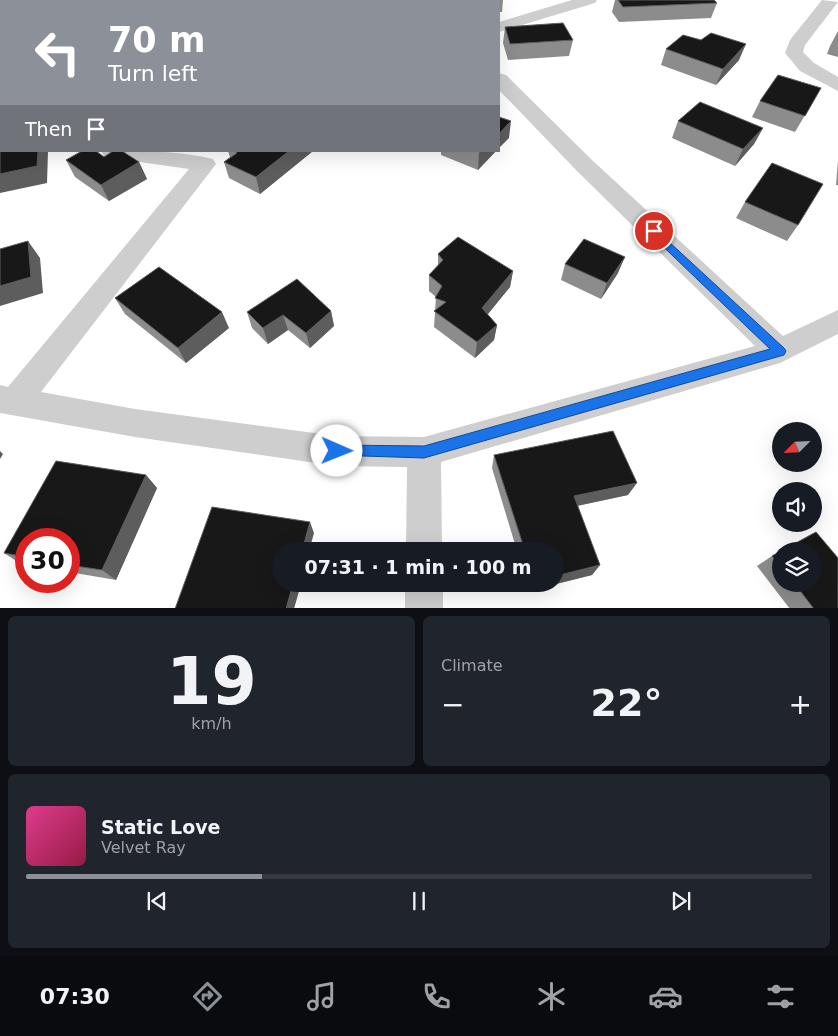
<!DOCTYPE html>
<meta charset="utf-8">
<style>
:root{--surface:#171b24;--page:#20242c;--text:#f1f3f6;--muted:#9ea1a6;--line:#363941;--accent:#8c9099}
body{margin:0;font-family:"DejaVu Sans",sans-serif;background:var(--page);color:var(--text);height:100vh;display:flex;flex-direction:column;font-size:19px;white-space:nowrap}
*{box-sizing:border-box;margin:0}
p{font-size:16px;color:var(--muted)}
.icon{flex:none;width:28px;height:28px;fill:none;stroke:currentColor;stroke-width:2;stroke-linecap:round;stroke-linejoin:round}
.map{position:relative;height:608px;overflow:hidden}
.side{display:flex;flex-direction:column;gap:8px;padding:8px;background:#0d0f14;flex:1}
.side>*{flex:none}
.guide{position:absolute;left:0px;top:0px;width:500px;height:152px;box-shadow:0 5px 20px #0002;background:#8c9099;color:#fff;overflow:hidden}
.needle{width:32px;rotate:246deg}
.tools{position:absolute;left:772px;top:422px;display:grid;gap:10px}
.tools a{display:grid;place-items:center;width:50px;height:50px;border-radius:50%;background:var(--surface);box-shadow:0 5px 20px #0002;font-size:25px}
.speed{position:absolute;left:15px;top:528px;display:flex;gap:10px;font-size:25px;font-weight:700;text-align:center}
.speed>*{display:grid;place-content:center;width:65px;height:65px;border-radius:50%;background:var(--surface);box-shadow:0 5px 20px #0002;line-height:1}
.speed .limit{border:8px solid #d22;background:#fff;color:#111}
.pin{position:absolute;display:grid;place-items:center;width:42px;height:42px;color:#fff;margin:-21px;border:2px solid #fff;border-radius:50%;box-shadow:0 1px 5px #0007}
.me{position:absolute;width:55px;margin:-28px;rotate:91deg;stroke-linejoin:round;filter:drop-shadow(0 0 4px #0008)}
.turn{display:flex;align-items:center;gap:18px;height:105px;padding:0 25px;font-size:22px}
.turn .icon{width:65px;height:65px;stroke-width:2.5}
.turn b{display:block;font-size:35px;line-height:42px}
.then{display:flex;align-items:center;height:48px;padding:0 25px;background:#0003;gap:10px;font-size:19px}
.big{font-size:38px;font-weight:600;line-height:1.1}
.side .card{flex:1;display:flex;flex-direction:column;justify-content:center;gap:8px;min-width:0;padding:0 18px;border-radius:8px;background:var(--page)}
.side .dial{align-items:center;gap:0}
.dial b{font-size:65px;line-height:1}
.song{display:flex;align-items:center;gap:15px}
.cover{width:60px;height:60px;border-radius:8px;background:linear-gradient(135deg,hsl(330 70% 55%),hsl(340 70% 35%))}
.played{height:5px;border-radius:2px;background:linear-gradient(90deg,var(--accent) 30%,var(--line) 30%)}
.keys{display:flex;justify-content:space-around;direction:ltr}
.heat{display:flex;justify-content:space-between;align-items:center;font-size:28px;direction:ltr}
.side .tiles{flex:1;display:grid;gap:8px;grid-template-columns:1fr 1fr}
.card:last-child{grid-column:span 2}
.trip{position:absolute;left:272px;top:542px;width:292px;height:50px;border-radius:25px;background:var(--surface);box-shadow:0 5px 20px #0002;font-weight:600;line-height:50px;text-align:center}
.dock{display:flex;height:80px;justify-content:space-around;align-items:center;background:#090b0e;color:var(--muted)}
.dock .icon{width:35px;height:35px}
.dock .on{color:var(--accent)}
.dock b{font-size:22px;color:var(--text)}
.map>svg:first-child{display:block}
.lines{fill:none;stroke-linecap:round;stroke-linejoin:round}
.minor{fill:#cecece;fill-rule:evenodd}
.wall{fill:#8c8c8c;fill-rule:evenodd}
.shaded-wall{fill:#5d5d5d}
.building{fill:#181818;stroke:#5d5d5d}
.route{fill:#1a73e8;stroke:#114b97}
</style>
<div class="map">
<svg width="838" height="609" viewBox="0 0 838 609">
<rect width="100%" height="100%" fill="#fff"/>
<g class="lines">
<path class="minor" d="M72 0H88L89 1H73Z
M572 0H597L595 3 499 32V22Z
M822 0 838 2 805 45 803 52 814 63 838 77V91L800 71 785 53 790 40Z
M499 73 506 75 592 160 783 336 838 310V334L780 363 441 462 442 551H406L407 467 337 466 135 437 0 413V385L8 387 189 169 112 158 104 156 101 151C139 151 176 150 213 159L216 164 41 392 135 409 337 436 424 437 755 346 576 170 499 90Z
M0 109H1V121H0Z
M405 584H443V609H405Z"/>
</g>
<path class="wall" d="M215 0H286L287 1H215Z
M446 0H503L502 12H499V1H446Z
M615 0H714L717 3 711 18 619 22 612 12Z
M505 27 573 40 569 56 508 60 503 43Z
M838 31V57L827 54 830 46Z
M666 49 739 60 716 85 661 65Z
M821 88 795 132 752 117 760 101Z
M678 121 763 128 754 144 735 166 672 138Z
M228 151H313L260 194 229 178 224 162 230 157Z
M441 151H496L478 170 441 155Z
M104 157 139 162 147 179 109 201 75 177 66 160Z
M838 160V185H836Z
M745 202 798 225 787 241 736 218Z
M438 254 513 271 510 287 487 314 497 325 494 340 475 358 434 327 436 297 429 291V275L438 266Z
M565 264 618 273 601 299 561 280Z
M115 298 229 328 186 363 125 314Z
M331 311 334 326 310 348 288 330 268 344 252 328 247 312Z
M494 455 628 495 577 506 600 565 592 575 556 584V551H517L492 468Z
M56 461 146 475 157 488 116 580 69 572V539H26V564H21L4 553Z
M816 532 838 558V609H790L757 566 772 556ZM781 551H814V584H781Z
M528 584H556L530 590Z"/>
<path class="shaded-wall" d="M257 0H286L287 1H254Z
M0 27H1V45H0Z
M746 44 739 60 716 85 723 69Z
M511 121 509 138 499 148V134Z
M763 128 754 144 735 166 743 149Z
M38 151H48L47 183 0 193V174Z
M289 151H313L260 194 256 177Z
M481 151H496L478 170 479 153Z
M139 162 147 179 109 201 101 185Z
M28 241 40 258 43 293 0 306V286Z
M625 257 618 273 601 299 607 283Z
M513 271 510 287 480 324 482 308Z
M331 311 334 326 310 348 306 333Z
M222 312 229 328 186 363 178 348Z
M283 315 288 330 268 344 263 328Z
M497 325 494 340 475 358 477 342Z
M0 451 3 454 0 459Z
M146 475 157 488 116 580 102 570Z
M637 483 628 495 567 508 574 496Z
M310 522 314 533 309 551H302Z
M600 565 592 575 556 584V576Z
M293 584H301L294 609H286Z
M533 584H556L530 590Z"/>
<path class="building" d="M223 0H257L254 1H225Z
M449 0H467L468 1H449Z
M618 0H714L717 3 623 7Z
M0 8H1V27H0Z
M563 23 573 40 510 44 505 27Z
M711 33 746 44 723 69 666 49 683 35 701 40Z
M778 75 821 88 805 116 760 101Z
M700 102 763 128 743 149 678 121Z
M499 117 511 121 499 134Z
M0 128H1V151H38L37 166 0 174Z
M82 151H96L104 157 113 151H122L139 162 101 185 66 160Z
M235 151H289L256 177 224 162 237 153Z
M772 163 823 184 798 225 745 202Z
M458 237 513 271 482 308 497 325 477 342 434 311 446 302 435 298 442 286 429 275 443 260 438 254Z
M584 239 625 257 607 283 565 264Z
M28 241 31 277 0 286V249Z
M159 267 222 312 178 348 115 298Z
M297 279 331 311 306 333 283 315 263 328 247 312Z
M613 431 637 483 574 496 600 565 556 576V551H525L494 455Z
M56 461 146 475 102 570 69 565V539H26V557L4 553Z
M212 507 310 522 302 551H281V584H293L286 609H175Z
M816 532 838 558V609H814L795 584H814V551H781V567L772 556Z"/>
<path class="route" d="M654 228 784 348 786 351 784 355 424 458 333 455 331 451 333 447 337 445 424 446 770 349 650 234V229Z"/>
</svg>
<div class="tools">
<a><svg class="needle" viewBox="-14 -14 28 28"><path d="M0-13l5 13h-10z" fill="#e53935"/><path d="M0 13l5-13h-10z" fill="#9ea1a6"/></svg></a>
<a><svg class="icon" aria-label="sound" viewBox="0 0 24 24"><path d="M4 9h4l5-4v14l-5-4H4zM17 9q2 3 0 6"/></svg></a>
<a><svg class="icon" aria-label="layers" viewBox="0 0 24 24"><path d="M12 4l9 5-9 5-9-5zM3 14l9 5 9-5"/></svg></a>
</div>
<div class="speed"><div class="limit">30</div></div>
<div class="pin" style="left:654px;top:231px;background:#d93025"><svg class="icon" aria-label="arrive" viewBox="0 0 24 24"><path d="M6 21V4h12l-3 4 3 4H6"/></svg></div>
<svg class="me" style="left:337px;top:451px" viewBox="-20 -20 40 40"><circle r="19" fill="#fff"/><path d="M0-13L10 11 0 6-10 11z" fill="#1a73e8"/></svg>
<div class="trip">07:31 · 1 min · 100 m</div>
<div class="guide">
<div class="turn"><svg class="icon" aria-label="left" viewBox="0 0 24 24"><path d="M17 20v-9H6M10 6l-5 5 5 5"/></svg><div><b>70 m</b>Turn left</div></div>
<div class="then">Then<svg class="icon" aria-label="arrive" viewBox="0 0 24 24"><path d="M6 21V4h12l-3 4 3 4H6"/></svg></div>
</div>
</div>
<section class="side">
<div class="tiles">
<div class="card dial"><b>19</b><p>km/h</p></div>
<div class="card"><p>Climate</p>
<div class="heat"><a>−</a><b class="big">22°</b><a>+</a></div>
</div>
<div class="card">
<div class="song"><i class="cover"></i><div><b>Static Love</b><p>Velvet Ray</p></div></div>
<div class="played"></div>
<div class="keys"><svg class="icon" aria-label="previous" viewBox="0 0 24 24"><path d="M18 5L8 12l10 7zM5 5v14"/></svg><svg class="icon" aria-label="pause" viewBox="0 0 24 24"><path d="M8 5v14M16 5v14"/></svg><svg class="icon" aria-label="next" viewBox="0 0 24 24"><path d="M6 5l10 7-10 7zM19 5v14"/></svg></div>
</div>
</div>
</section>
<nav class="dock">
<b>07:30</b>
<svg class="icon on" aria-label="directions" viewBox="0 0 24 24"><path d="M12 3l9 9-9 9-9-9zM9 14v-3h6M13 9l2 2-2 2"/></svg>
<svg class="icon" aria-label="music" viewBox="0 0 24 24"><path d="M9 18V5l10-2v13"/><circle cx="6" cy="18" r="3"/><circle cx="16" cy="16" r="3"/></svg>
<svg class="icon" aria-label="phone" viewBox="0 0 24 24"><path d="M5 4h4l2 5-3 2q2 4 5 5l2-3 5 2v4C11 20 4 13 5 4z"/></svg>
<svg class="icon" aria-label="climate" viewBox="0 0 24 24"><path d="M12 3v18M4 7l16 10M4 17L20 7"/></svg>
<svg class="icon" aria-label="car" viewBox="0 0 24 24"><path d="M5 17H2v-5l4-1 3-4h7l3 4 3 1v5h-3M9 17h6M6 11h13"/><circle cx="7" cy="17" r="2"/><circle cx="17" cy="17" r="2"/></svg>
<svg class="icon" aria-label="filters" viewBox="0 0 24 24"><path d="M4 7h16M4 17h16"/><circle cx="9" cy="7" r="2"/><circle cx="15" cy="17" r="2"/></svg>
</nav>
